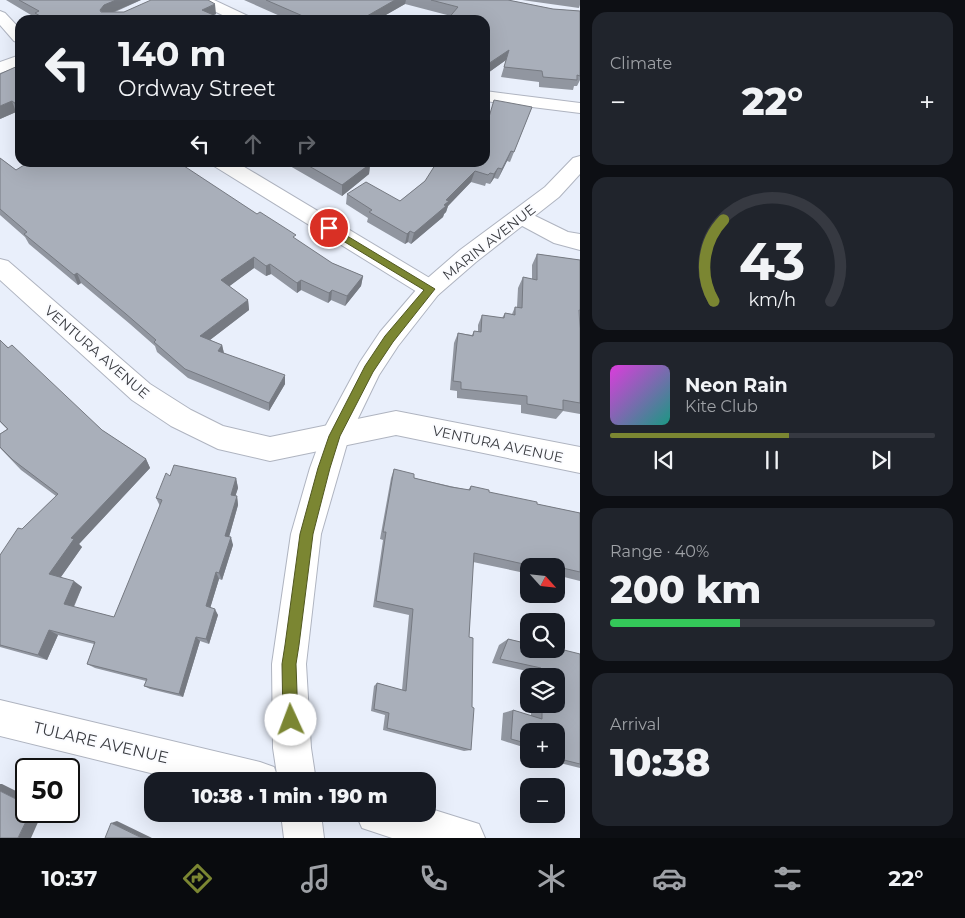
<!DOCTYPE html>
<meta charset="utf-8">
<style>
:root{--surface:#171b24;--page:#20242c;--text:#f1f3f6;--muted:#9ea1a6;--line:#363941;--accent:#7b8632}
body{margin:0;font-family:Montserrat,sans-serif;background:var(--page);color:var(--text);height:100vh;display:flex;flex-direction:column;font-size:19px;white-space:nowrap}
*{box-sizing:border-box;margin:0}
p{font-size:16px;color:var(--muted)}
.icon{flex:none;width:28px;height:28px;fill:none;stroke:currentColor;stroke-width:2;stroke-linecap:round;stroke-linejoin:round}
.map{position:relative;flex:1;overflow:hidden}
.drawer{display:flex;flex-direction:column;gap:12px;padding:12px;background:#0d0f14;width:385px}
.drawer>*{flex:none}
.guide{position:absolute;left:15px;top:15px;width:475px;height:152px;border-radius:15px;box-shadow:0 5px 20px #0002;background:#171b24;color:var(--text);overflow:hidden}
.needle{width:32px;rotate:117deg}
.tools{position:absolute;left:520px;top:558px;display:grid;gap:10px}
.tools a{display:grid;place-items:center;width:45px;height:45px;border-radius:10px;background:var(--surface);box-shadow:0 5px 20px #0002;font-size:25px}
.speed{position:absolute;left:15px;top:758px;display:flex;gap:10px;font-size:25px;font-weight:700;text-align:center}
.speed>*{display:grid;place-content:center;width:65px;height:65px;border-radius:50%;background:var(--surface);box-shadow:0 5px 20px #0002;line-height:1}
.speed .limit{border:2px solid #111;border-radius:8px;background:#fff;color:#111}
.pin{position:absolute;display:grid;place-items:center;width:42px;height:42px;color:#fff;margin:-21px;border:2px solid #fff;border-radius:50%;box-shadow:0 1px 5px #0007}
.me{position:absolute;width:55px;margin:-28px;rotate:358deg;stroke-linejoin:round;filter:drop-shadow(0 0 4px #0008)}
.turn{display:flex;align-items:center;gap:18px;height:105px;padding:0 20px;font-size:22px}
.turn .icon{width:65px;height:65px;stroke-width:2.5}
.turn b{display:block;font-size:35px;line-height:42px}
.lanes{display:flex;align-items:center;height:48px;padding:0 20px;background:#0003;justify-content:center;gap:25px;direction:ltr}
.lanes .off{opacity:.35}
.big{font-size:38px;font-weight:800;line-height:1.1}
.drawer .tile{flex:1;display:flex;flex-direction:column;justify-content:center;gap:8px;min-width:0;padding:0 18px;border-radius:15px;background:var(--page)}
.drawer .dial{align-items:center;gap:0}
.dial svg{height:130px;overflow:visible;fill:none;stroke:var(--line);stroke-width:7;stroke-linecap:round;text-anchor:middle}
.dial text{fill:var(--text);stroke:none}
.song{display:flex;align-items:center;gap:15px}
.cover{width:60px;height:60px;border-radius:8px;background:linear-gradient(135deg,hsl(300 70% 55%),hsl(170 70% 35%))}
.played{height:5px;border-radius:2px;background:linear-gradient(90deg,var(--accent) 55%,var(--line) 55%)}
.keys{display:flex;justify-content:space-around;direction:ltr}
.heat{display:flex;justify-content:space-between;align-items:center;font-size:28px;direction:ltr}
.charge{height:8px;border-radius:4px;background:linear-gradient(90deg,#34c759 40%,var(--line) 0)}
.trip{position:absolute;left:144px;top:772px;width:292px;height:50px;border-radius:15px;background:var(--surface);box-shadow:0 5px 20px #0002;font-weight:800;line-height:50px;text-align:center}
.tab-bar{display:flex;height:80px;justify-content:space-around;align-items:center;background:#090b0e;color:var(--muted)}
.tab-bar .icon{width:35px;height:35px}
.tab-bar .current{color:var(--accent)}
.tab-bar b{font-size:22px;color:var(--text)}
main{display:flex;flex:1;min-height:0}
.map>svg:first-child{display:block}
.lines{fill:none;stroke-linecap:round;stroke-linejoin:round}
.minor-casing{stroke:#afb4c0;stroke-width:2}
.major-casing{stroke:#afb4c0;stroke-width:2}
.minor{fill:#fff;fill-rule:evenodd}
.major{fill:#fff;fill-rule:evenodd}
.wall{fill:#9196a0}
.shaded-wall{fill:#767a82}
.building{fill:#a9afba;stroke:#767a82}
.route{fill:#7b8632;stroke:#505720}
.labels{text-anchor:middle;stroke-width:4;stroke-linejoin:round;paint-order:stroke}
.street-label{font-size:14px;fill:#393b40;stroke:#fbfcff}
.near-street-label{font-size:16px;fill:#393b40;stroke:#fbfcff}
</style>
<main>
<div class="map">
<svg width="580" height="838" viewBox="0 0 580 838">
<rect width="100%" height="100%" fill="#e9effb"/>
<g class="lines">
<defs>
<path id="minor" d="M195 0H214L250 17 253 20H233L197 3Z
M0 11 5 13 20 29V43L14 41 0 25Z
M20 55V66L0 73V62Z
M485 91 580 103V113L485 101Z
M211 162H236L438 283 442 289 438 295 430 298 422 295 214 166Z
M521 209 568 232 580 234V250L554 243 513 221 510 216 513 211Z
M0 259 8 261 150 384 191 410 223 426 270 437 396 411 580 447V473L396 435 270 461 218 449 171 426 132 400 0 280Z
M0 700 260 762 274 767 279 781H183L0 736Z
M428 808 479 824 485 838H392L362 828 356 814H428Z"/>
<path id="major" d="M580 156V174L559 197 476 262 438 295 398 346 379 375 349 437 321 534 306 664 311 748 316 781H278L273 748 272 664 291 534 310 468 325 427 360 362 380 332 422 283 460 250 545 187 573 158Z
M281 814H321L324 838H284Z"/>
</defs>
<use href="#minor" class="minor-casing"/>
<use href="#major" class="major-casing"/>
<use href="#minor" class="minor"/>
<use href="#major" class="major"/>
</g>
<path class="wall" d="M6 0H141L115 12 216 14 213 15 225 20H37L36 18Z
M244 0H508L553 9 580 11V80L577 86H574L573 90 539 87V82L501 77 506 60 485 75V20L451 16 405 4 377 20H289Z
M522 0H580V5L579 8Z
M20 65V114L16 112 0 119Z
M532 107 510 162 507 161 498 179 494 178 490 184 486 183 485 186 471 182 448 206 446 212 444 214 443 217 411 244 408 242 405 244 367 222 368 218 346 204 347 194 400 201 425 181 489 117Z
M0 158 16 170 257 214 332 263 363 276 361 286 345 306 331 300 328 303 301 290 297 293 271 274 266 276 254 268 229 286 248 300 249 310 210 340 222 345 224 353 285 384 269 411 188 378 157 352 155 346 130 324 81 283 78 285 29 244 25 237 0 215Z
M283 162H373L370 165 369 174 342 196Z
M537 254 580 260V414L563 411 556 419 521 413V405L457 398V391L450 390 454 343 458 333 472 335 474 331H478V325L482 315 502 318 505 313 512 314 515 307H517L518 288 523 277 532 279V265Z
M0 340 102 430 146 459 150 468 79 544 82 547 61 577 82 587 74 607 114 617 160 506 156 498 170 476 236 478 238 488 235 496H237L238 505 229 537 233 545 222 580 219 579 210 608 218 615 209 644 200 641 183 697 150 689 144 686 146 681 95 668 87 664 94 644 58 635 47 660 0 647V555L22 529 56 496 21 470 0 448V434L7 429 0 422Z
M394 469 414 478 468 490 471 486 489 492 537 504 580 513V581L556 575V566H529V569L524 568 520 572 473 562 469 637 471 750 464 751 383 730 385 715 371 711 374 686 377 683 402 690 409 615 373 607 383 540 380 539 391 478Z
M532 615 552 621H529V649L580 654V768L544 759H556V731H529V749L501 740 503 713 513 710 531 716V704H556V676H531V672L492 663 499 645 508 639 521 642 522 621Z"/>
<path class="shaded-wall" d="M116 0H141L106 15 100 10 104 5Z
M395 0H406L405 4 377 20H360Z
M215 4 216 14 203 20 202 10Z
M509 50 506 60 485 75 486 66Z
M12 101 16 112 0 119V106Z
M511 151 507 161 498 179 502 169Z
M363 162H373L370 165 369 174 342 196V185Z
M498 168 494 178 490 184 494 174Z
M475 171 471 182 448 206 446 212 444 214 443 217 411 244 414 233Z
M410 231 408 242 405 244 407 234Z
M254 257V268L223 291 221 280Z
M270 264 271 274 266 276V266Z
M77 273 81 283 78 285 74 275Z
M363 276 361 286 345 306 347 296Z
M301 280V290L297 293V283Z
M332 290 331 300 328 303 329 293Z
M248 300 249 310 202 346 200 336Z
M222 345 224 354 218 351Z
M285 375V384L269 411V403Z
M146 459 150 468 79 544 82 547 58 581 49 574 71 538Z
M236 478 238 488 233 504 231 495Z
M237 496 238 505 227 544 225 536Z
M231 537 233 545 222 580 219 573Z
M216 572 219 579 209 612 206 606Z
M74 581 82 587 72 610 64 604Z
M215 609 218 615 209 644 206 639Z
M49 630 58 635 47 660 38 655Z
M196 637 200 641 183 697 179 694Z
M0 784H2L26 796V804L0 791Z
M31 811H43L31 838H18Z
M117 821 152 838H142L111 823Z"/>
<path class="building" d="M19 0H116L104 5 100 10 101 12H124L151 0H208L215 4 202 10 225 20H47L35 13 39 11Z
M266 0H395L360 20H312Z
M431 0H508L553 9 580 11V76L577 75V80L543 77 542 71 504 67 509 50 485 66V20H447L458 7Z
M20 65V107L12 101 0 106V74Z
M494 100 532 107 514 152 511 151 502 169 498 168 494 174 490 173 488 175 475 171 446 200 449 201 444 205 446 206 414 233 410 231 407 234 369 212 372 210 347 194 366 182 400 201 425 181 437 162H485V116L489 117Z
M0 158 16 170 29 162H178L257 214 260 212 296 235 293 237 332 263 363 276 347 296 332 290 329 293 301 280 297 283 270 264 266 266 254 257 221 280 248 300 200 336 222 345 218 351 285 375 269 403 185 369 154 342 156 340 126 314 77 273 74 275 24 234 27 232 0 209Z
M302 162H368L370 164 342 185Z
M537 254 580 260V310H579L580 328V403L563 400V410L527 404V396L461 389V382L453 381 458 333 473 336 474 331 481 332 482 315 504 318 505 313 515 315V307L522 308 523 277 537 280Z
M0 340 8 348 12 345 102 430 146 459 71 538 74 539 49 574 74 581 64 604 114 617 162 500 156 498 166 473 170 476 174 465 236 478 231 495 237 496 225 536 231 537 219 573 216 572 206 606 215 609 206 639 196 637 179 694 144 686 147 679 87 664 95 642 49 630 38 655 0 645V555L18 528 22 529 58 494 13 460 0 447V434L8 429 0 421Z
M394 469 414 474V478L451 487 470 490 471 486 489 490V492L537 502V504L580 513V572L528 560V565L474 553 469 637 473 638 472 707 474 708 471 750 387 728 389 713 374 709 377 683 406 691 413 609 376 601 386 532H383Z
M532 615 552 621H531Z
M508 639 529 644V649L556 648 580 654V764L556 758V731H529V744L511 739 513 710 542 719V704H556V676H541V668L500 659Z
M0 791 26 804V811H31L18 838H0Z
M111 823 142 838H105Z"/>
<path class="route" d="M329 225 435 289 393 342 373 372 340 436 330 468 313 534 299 645 296 664 298 720 296 725 291 728 286 725 283 720 282 664 285 645 300 534 318 468 329 436 365 366 385 336 424 290 325 230 324 228Z"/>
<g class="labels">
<g class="street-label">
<text transform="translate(489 242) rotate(-38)" y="5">MARIN AVENUE</text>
<text transform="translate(97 352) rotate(41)" y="5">VENTURA AVENUE</text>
<text transform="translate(498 444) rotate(12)" y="5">VENTURA AVENUE</text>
</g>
<g class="near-street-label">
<text transform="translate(101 742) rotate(13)" y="6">TULARE AVENUE</text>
</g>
</g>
</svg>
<div class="tools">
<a><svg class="needle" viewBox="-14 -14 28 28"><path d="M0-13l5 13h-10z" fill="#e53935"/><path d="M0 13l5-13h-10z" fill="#9ea1a6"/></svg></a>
<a><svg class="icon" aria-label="search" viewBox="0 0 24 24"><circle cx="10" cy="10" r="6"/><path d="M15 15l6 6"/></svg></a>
<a><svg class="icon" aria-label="layers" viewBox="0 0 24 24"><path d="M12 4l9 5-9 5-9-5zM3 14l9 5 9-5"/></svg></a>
<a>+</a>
<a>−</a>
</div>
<div class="speed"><div class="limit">50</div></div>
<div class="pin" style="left:329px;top:228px;background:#d93025"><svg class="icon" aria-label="arrive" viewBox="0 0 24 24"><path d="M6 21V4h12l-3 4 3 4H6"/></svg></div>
<svg class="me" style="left:291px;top:720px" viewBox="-20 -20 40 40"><circle r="19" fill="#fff"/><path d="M0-13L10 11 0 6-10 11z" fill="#7b8632"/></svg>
<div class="trip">10:38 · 1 min · 190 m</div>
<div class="guide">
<div class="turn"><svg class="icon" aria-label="left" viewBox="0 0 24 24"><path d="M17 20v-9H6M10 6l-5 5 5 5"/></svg><div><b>140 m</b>Ordway Street</div></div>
<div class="lanes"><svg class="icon" aria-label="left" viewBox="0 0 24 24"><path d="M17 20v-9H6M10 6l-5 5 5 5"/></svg><svg class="icon off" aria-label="ahead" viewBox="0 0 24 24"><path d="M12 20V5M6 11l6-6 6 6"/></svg><svg class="icon off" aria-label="right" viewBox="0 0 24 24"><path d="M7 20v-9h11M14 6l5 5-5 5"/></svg></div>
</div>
</div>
<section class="drawer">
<div class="tile"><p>Climate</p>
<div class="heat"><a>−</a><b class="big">22°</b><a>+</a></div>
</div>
<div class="tile dial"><svg viewBox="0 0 100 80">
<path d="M14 69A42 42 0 1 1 86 69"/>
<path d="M14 69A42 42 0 0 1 20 19" stroke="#7b8632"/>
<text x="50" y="56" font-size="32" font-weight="700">43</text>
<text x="50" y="72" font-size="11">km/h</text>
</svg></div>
<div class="tile">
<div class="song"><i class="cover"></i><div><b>Neon Rain</b><p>Kite Club</p></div></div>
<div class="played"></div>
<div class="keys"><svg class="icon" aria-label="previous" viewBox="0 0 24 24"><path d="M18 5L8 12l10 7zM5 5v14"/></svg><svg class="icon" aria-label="pause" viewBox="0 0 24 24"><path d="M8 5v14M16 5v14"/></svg><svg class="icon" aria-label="next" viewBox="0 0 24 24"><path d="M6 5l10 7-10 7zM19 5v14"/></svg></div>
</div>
<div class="tile"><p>Range · 40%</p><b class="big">200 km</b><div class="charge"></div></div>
<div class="tile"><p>Arrival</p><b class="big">10:38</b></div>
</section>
</main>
<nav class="tab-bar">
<b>10:37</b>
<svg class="icon current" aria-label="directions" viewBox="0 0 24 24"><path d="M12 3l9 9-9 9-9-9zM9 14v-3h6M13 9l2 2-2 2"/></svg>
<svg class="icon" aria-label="music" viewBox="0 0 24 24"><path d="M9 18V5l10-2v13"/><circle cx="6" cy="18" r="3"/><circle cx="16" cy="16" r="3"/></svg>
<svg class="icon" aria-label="phone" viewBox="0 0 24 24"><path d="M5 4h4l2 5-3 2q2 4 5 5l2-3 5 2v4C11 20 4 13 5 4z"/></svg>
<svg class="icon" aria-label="climate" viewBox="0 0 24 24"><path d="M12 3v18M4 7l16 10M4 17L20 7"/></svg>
<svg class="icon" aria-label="car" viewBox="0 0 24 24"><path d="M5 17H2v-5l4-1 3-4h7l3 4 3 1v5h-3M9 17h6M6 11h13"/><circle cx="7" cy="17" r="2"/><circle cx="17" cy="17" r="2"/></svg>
<svg class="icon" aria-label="filters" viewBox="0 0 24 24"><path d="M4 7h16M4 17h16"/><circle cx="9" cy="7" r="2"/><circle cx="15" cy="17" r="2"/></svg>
<b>22°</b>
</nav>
